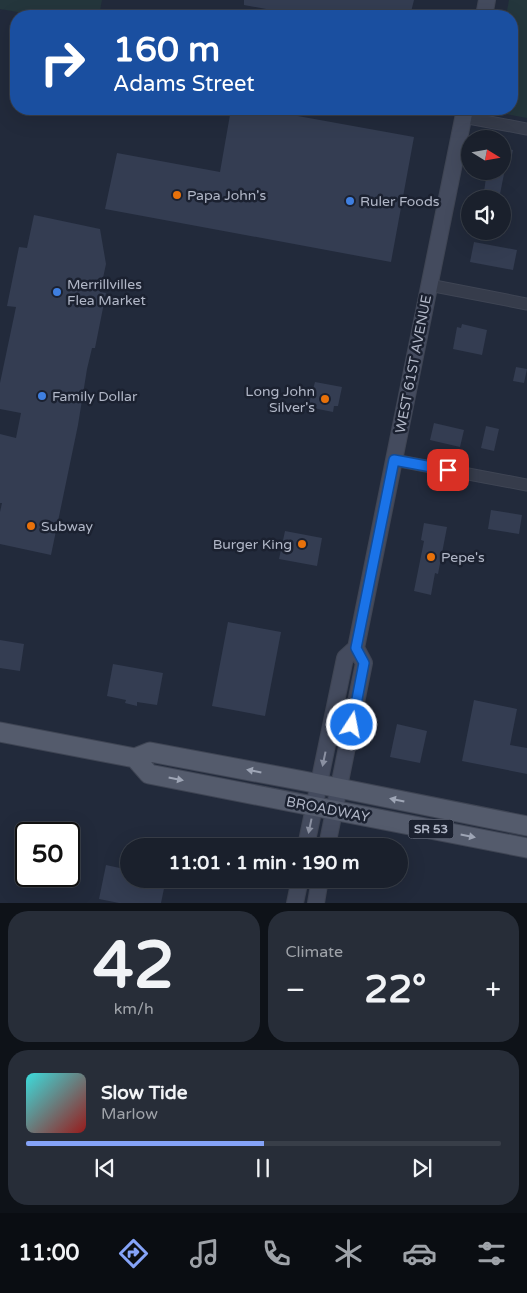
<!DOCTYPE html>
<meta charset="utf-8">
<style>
:root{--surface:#1a202c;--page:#272d38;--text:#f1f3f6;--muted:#9fa3a9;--line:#383e48;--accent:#85a3f8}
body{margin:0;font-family:"Varela Round",sans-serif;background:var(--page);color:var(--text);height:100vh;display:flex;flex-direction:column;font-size:19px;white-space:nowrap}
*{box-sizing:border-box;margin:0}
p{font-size:16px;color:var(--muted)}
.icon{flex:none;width:28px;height:28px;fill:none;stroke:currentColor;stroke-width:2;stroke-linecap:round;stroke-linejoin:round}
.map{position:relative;height:903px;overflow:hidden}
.side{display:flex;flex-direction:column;gap:8px;padding:8px;background:#0e1218;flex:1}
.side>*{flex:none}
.top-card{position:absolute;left:10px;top:10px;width:508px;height:105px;border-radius:20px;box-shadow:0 5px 20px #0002,0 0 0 1px var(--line);background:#1a4fa0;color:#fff;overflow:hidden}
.needle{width:32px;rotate:101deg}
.fabs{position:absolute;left:461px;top:130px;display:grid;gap:10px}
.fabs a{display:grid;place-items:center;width:50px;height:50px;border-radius:50%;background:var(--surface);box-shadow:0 5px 20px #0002,0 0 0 1px var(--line);font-size:25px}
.speed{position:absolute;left:15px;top:822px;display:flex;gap:10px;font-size:25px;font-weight:700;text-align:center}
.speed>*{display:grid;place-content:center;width:65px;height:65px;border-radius:50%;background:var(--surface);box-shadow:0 5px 20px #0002,0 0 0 1px var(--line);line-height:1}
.speed .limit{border:2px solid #111;border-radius:8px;background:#fff;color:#111}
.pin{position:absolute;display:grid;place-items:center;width:42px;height:42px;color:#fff;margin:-21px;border-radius:10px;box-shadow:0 2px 8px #0006}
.me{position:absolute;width:55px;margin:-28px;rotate:11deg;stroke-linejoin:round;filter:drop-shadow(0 0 4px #0008)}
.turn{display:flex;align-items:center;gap:18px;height:105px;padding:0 20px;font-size:22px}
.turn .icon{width:65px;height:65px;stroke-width:2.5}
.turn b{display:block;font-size:35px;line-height:42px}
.big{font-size:38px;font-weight:700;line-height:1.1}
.side .tile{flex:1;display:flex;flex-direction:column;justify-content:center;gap:8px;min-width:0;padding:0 18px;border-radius:20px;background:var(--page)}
.side .dial{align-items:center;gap:0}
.dial b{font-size:65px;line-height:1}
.song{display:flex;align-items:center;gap:15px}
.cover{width:60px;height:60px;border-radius:8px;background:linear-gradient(135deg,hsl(180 70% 55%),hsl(0 70% 35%))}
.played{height:5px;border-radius:2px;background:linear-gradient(90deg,var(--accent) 50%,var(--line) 50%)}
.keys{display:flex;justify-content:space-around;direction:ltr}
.heat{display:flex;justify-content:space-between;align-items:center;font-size:28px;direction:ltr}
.side .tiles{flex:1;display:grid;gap:8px;grid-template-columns:1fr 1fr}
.tile:last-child{grid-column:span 2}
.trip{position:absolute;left:120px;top:838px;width:288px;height:50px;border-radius:25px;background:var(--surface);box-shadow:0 5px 20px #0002,0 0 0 1px var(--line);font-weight:700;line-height:50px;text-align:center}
.tab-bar{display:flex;height:80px;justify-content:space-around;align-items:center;background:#0a0d12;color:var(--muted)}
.tab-bar .icon{width:35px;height:35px}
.tab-bar .selected{color:var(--accent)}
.tab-bar b{font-size:22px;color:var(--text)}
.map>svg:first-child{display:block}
.green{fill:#24363c}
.building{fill:#343d52}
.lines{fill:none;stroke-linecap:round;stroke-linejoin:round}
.street-casing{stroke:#3f4554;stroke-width:13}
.secondary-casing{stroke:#3f4554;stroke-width:18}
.primary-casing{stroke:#3f4554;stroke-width:21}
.street{stroke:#363c4b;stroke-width:11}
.secondary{stroke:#444b5e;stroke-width:16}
.primary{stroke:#545b6c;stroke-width:19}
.oneway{fill:#8b91a2}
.oneway2{fill:#9ea5b5}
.route-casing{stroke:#114b97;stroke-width:12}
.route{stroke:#1a73e8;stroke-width:9}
.food-dot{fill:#e8710a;stroke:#1b2130;stroke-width:2}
.shop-dot{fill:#3f7fe0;stroke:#1b2130;stroke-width:2}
.labels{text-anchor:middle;stroke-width:5;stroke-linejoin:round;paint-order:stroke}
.shield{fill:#1b2130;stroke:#848a9a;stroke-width:1}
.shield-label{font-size:12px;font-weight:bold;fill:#b1b7c7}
.poi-label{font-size:14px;fill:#b1b7c7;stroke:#1b2130;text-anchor:start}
.street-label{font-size:14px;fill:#b1b7c7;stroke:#1b2130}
</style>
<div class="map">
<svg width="527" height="903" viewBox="0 0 527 903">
<rect width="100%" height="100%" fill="#222a3b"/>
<path class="green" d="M0 0H102L99 16H41L0 9Z
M509 0H527V118L489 111 488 109H511V16H506Z"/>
<path class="building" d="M244 0H414L410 16H304L244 5Z
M231 109H259L414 137 391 262 105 209 117 153 220 172Z
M502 148 513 150 511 160 502 158Z
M487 171 504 174 500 194 484 192Z
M34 215 100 229 106 264 100 292 106 293 95 348H92L87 369 78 425 51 555 0 544V512L2 503H0V434L16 438 21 413 0 409V383L16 307 7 306 19 247 27 248Z
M474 242 517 250 513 270 470 262Z
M462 324 487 330 482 355 453 349 457 327 461 328Z
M516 367 527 369 524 383 513 381Z
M315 382 342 387 338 406H334L333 412 308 407Z
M434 423 464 430 460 447 430 440Z
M486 426 499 429 494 451 481 448Z
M491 510 522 515 519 534 488 529Z
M424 523 447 527 438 574 435 573 431 595 414 591 424 541 421 540Z
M285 531 322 538 317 566 279 559Z
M228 622 281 632 265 716 212 706Z
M0 640 24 644 20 671 0 668Z
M113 664 163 673 157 705 137 702V706L125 703 126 700 107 696Z
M474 700 517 709 510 745 527 748V774L462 761Z
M397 724 427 731 420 763 390 757Z
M106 865 129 870V879H166L161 903H119L99 899Z"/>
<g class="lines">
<defs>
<path id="street" d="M463 117 527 129
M429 285 527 304
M394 460 527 485"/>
<path id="secondary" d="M484 16 487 0
M306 846 345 658 356 648
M327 846 364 663 356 648 465 109
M295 903 300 879
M316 903 320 879"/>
<path id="primary" d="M0 732 135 758 150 752 304 781 527 826
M135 758 149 774 527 848"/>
</defs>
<use href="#street" class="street-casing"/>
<use href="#secondary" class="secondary-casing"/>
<use href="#primary" class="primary-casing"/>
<use href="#street" class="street"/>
<use href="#secondary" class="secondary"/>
<use href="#primary" class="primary"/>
</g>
<defs><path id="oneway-solid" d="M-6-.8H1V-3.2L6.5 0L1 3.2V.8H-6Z" transform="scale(1.25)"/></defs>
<g class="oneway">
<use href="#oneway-solid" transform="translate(324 759) rotate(102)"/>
<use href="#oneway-solid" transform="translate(310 826) rotate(102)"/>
</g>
<g class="oneway2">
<use href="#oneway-solid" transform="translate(254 771) rotate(-169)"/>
<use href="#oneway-solid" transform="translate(176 779) rotate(11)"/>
<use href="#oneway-solid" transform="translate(397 800) rotate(-168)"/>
<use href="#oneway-solid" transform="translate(468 836) rotate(11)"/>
</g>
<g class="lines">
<defs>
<path id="route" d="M352 725 364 663 356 648 394 460 448 470"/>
</defs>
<use href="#route" class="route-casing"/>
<use href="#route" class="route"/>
</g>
<g class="food-dot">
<circle cx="177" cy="195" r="5"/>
<circle cx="325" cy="399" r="5"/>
<circle cx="31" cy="526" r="5"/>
<circle cx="302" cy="544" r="5"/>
<circle cx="431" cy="557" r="5"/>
</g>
<g class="shop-dot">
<circle cx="350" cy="201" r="5"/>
<circle cx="57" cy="292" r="5"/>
<circle cx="42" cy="396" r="5"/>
</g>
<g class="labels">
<rect class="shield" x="408.5" y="819.5" width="45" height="19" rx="4"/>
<g class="shield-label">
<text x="431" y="833">SR 53</text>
</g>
<g class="poi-label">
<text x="187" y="200">Papa John's</text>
<text x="360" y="206">Ruler Foods</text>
<text x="67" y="289">Merrillvilles<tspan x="67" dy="16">Flea Market</tspan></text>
<text x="315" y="396" text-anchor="end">Long John<tspan x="315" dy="16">Silver's</tspan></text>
<text x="52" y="401">Family Dollar</text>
<text x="41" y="531">Subway</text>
<text x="292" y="549" text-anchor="end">Burger King</text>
<text x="441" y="562">Pepe's</text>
</g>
<g class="street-label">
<text transform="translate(413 364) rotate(-79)" y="5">WEST 61ST AVENUE</text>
<text transform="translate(328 809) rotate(11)" y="5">BROADWAY</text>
</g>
</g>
</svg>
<div class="fabs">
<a><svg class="needle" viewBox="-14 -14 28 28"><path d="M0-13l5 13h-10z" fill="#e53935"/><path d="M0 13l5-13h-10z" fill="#9fa3a9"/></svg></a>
<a><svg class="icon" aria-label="sound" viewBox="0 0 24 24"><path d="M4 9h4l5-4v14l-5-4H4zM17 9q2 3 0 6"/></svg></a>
</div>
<div class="speed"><div class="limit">50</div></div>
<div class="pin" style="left:448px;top:470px;background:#d93025"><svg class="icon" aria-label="arrive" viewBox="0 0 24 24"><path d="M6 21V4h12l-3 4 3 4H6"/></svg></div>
<svg class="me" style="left:352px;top:725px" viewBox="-20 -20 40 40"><circle r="17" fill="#1a73e8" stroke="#fff" stroke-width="3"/><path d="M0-11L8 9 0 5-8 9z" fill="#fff"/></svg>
<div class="trip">11:01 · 1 min · 190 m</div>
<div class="top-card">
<div class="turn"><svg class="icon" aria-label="right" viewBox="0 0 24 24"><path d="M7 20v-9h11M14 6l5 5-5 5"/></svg><div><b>160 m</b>Adams Street</div></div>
</div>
</div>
<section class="side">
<div class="tiles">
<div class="tile dial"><b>42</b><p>km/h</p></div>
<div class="tile"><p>Climate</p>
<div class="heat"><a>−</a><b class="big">22°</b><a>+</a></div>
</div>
<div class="tile">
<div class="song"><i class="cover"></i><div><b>Slow Tide</b><p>Marlow</p></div></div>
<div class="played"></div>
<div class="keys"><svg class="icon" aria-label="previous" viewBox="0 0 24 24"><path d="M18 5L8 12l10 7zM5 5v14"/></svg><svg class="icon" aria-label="pause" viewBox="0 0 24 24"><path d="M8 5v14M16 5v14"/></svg><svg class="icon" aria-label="next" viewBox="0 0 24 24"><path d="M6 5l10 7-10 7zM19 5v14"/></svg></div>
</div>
</div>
</section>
<nav class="tab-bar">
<b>11:00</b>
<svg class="icon selected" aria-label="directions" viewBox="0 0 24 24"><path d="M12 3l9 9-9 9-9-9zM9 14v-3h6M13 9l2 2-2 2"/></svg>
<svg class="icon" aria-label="music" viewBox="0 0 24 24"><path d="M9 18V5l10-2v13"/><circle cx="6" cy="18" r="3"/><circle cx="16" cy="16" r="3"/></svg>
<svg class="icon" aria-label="phone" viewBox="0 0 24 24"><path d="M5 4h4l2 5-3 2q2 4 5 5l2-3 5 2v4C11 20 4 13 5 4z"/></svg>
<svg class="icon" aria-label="climate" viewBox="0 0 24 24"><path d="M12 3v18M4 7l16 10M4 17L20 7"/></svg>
<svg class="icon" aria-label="car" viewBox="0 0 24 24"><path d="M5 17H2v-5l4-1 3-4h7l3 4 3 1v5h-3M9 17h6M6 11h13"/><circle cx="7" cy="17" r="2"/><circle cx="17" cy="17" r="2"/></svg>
<svg class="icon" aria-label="filters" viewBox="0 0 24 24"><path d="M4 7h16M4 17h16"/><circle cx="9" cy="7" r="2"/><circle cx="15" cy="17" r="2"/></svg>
</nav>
